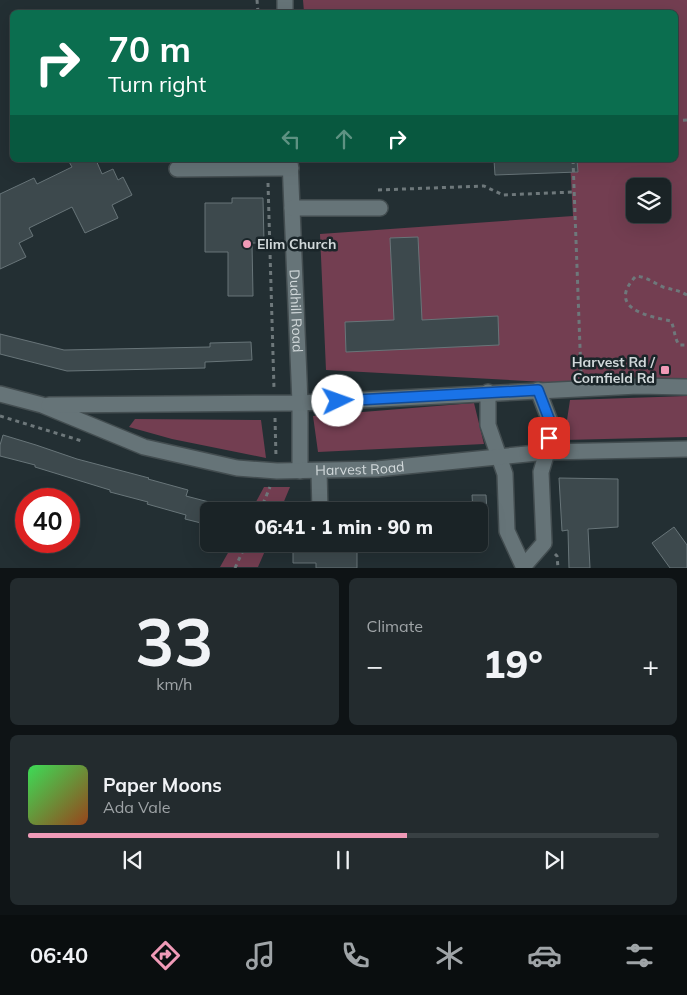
<!DOCTYPE html>
<meta charset="utf-8">
<style>
:root{--surface:#1a2326;--page:#232b2e;--text:#f1f3f6;--muted:#9fa4a7;--line:#384043;--accent:#f09ab7}
body{margin:0;font-family:Mulish,sans-serif;background:var(--page);color:var(--text);height:100vh;display:flex;flex-direction:column;font-size:19px;white-space:nowrap}
*{box-sizing:border-box;margin:0}
p{font-size:16px;color:var(--muted)}
.icon{flex:none;width:28px;height:28px;fill:none;stroke:currentColor;stroke-width:2;stroke-linecap:round;stroke-linejoin:round}
.map{position:relative;height:568px;overflow:hidden}
.panel{display:flex;flex-direction:column;gap:10px;padding:10px;background:#0e1315;flex:1}
.panel>*{flex:none}
.guide{position:absolute;left:10px;top:10px;width:668px;height:152px;border-radius:8px;box-shadow:0 5px 20px #0002,0 0 0 1px var(--line);background:#0b6e4f;color:#fff;overflow:hidden}
.fabs{position:absolute;left:626px;top:178px;display:grid;gap:10px}
.fabs a{display:grid;place-items:center;width:45px;height:45px;border-radius:8px;background:var(--surface);box-shadow:0 5px 20px #0002,0 0 0 1px var(--line);font-size:25px}
.speed{position:absolute;left:15px;top:488px;display:flex;gap:10px;font-size:25px;font-weight:700;text-align:center}
.speed>*{display:grid;place-content:center;width:65px;height:65px;border-radius:50%;background:var(--surface);box-shadow:0 5px 20px #0002,0 0 0 1px var(--line);line-height:1}
.speed .limit{border:8px solid #d22;background:#fff;color:#111}
.pin{position:absolute;display:grid;place-items:center;width:42px;height:42px;color:#fff;margin:-21px;border-radius:10px;box-shadow:0 2px 8px #0006}
.me{position:absolute;width:55px;margin:-28px;rotate:87deg;stroke-linejoin:round;filter:drop-shadow(0 0 4px #0008)}
.turn{display:flex;align-items:center;gap:18px;height:105px;padding:0 15px;font-size:22px}
.turn .icon{width:65px;height:65px;stroke-width:2.5}
.turn b{display:block;font-size:35px;line-height:42px}
.lanes{display:flex;align-items:center;height:48px;padding:0 15px;background:#0003;justify-content:center;gap:25px;direction:ltr}
.lanes .off{opacity:.35}
.big{font-size:38px;font-weight:800;line-height:1.1}
.panel .tile{flex:1;display:flex;flex-direction:column;justify-content:center;gap:8px;min-width:0;padding:0 18px;border-radius:8px;background:var(--page)}
.panel .dial{align-items:center;gap:0}
.dial b{font-size:65px;line-height:1}
.song{display:flex;align-items:center;gap:15px}
.cover{width:60px;height:60px;border-radius:8px;background:linear-gradient(135deg,hsl(130 70% 55%),hsl(20 70% 35%))}
.played{height:5px;border-radius:2px;background:linear-gradient(90deg,var(--accent) 60%,var(--line) 60%)}
.keys{display:flex;justify-content:space-around;direction:ltr}
.heat{display:flex;justify-content:space-between;align-items:center;font-size:28px;direction:ltr}
.panel .tiles{flex:1;display:grid;gap:10px;grid-template-columns:1fr 1fr}
.tile:last-child{grid-column:span 2}
.trip{position:absolute;left:200px;top:502px;width:288px;height:50px;border-radius:8px;background:var(--surface);box-shadow:0 5px 20px #0002,0 0 0 1px var(--line);font-weight:800;line-height:50px;text-align:center}
.tab-bar{display:flex;height:80px;justify-content:space-around;align-items:center;background:#0a0e0f;color:var(--muted)}
.tab-bar .icon{width:35px;height:35px}
.tab-bar .selected{color:var(--accent)}
.tab-bar b{font-size:22px;color:var(--text)}
.map>svg:first-child{display:block}
.green{fill:#733e51;fill-rule:evenodd}
.building{fill:#3d494d;stroke:#687579}
.lines{fill:none;stroke-linecap:round;stroke-linejoin:round}
.minor-casing{stroke:#434d50;stroke-width:18}
.path{stroke:#6e787b;stroke-width:3;stroke-dasharray:4 4;stroke-linecap:butt}
.minor{stroke:#667478;stroke-width:15}
.route-casing{stroke:#114b97;stroke-width:12}
.route{stroke:#1a73e8;stroke-width:9}
.poi-dot{fill:#f09ab7;stroke:#1a2529;stroke-width:2}
.labels{text-anchor:middle;stroke-width:5;stroke-linejoin:round;paint-order:stroke}
.poi-label{font-size:14px;font-weight:bold;fill:#d1d8da;stroke:#1a2529;text-anchor:start}
.street-label{font-size:14px;fill:#d1d8da;stroke:#1a2529}
</style>
<div class="map">
<svg width="687" height="568" viewBox="0 0 687 568">
<rect width="100%" height="100%" fill="#232f33"/>
<path class="green" d="M303 0H687V378L581 384 326 370 320 234 573 216 570 160H675V12H304ZM635 186H662V214H635Z
M687 396V437L564 440 570 400Z
M474 403 484 444 318 452 313 416Z
M135 419 261 420 266 458 172 439 129 427Z
M264 487H290L280 511H251Z
M233 544H268L258 567H220Z"/>
<path class="building" d="M68 160H96L102 174 113 169 118 180 123 177 132 195 112 205 118 218 85 233 72 207 29 228 33 236 19 243 26 257 0 269V194L34 178 37 184 72 167Z
M494 160H577L578 172 495 175Z
M232 198H263L264 243H252L253 296H228V252H205V203H232Z
M418 237 422 320 498 316 499 345 346 352 345 322 394 320 390 238Z
M0 334 64 350 210 347V343L251 342 252 360 205 362V368L67 371 0 354Z
M3 435 36 445 77 459 149 478 148 479 188 490 186 496 209 502V525L185 519 186 515 147 504 148 502 110 492V490L35 467V465L0 456V445Z
M559 478 618 479V527L588 529 590 568H569L568 530 562 531Z
M472 495H486L487 511H473Z
M674 527 687 545V568H670L652 543Z
M293 544H357V568H316V563H293Z"/>
<g class="lines">
<defs>
<g id="minor">
<path d="M285 12V0"/>
<path id="s1" d="M290 160 300 403V471"/>
<path d="M177 169 291 168"/>
<path d="M292 208H380"/>
<path d="M488 392V425L505 474 507 531 524 568"/>
<path id="s2" d="M0 394 42 405 144 447 237 468 277 471 377 469 547 452 687 449"/>
<path d="M49 405 300 403 638 386 687 387"/>
<path d="M319 471 320 511"/>
<path d="M524 566 544 543 541 472 547 452 551 424 538 390"/>
</g>
</defs>
<use href="#minor" class="minor-casing"/>
<path class="path" d="M257 0 258 12
M675 121 687 120
M573 160 581 374
M268 183 274 389
M378 190 484 186 503 195 574 192
M687 295C679 290 672 290 663 287 654 283 647 277 636 276 606 308 647 316 671 321 675 330 674 337 679 345H687
M0 416 82 441
M275 418 276 457
M260 511 270 487
M555 554 557 556 558 568
M235 568 246 544"/>
<use href="#minor" class="minor"/>
</g>
<g class="lines">
<defs>
<path id="route" d="M338 401 538 390 551 424 549 438"/>
</defs>
<use href="#route" class="route-casing"/>
<use href="#route" class="route"/>
</g>
<g class="poi-dot">
<circle cx="247" cy="244" r="5"/>
<rect x="660" y="365" width="10" height="10" rx="2.5"/>
</g>
<g class="labels">
<g class="poi-label">
<text x="257" y="249">Elim Church</text>
<text x="655" y="367" text-anchor="end">Harvest Rd /<tspan x="655" dy="16">Cornfield Rd</tspan></text>
</g>
<g class="street-label">
<text dy="5" stroke="none"><textPath href="#s1" startOffset="151">Dudhill Road</textPath></text>
<text dy="5" stroke="none"><textPath href="#s2" startOffset="372">Harvest Road</textPath></text>
</g>
</g>
</svg>
<div class="fabs">
<a><svg class="icon" aria-label="layers" viewBox="0 0 24 24"><path d="M12 4l9 5-9 5-9-5zM3 14l9 5 9-5"/></svg></a>
</div>
<div class="speed"><div class="limit">40</div></div>
<div class="pin" style="left:549px;top:438px;background:#d93025"><svg class="icon" aria-label="arrive" viewBox="0 0 24 24"><path d="M6 21V4h12l-3 4 3 4H6"/></svg></div>
<svg class="me" style="left:338px;top:401px" viewBox="-20 -20 40 40"><circle r="19" fill="#fff"/><path d="M0-13L10 11 0 6-10 11z" fill="#1a73e8"/></svg>
<div class="trip">06:41 · 1 min · 90 m</div>
<div class="guide">
<div class="turn"><svg class="icon" aria-label="right" viewBox="0 0 24 24"><path d="M7 20v-9h11M14 6l5 5-5 5"/></svg><div><b>70 m</b>Turn right</div></div>
<div class="lanes"><svg class="icon off" aria-label="left" viewBox="0 0 24 24"><path d="M17 20v-9H6M10 6l-5 5 5 5"/></svg><svg class="icon off" aria-label="ahead" viewBox="0 0 24 24"><path d="M12 20V5M6 11l6-6 6 6"/></svg><svg class="icon" aria-label="right" viewBox="0 0 24 24"><path d="M7 20v-9h11M14 6l5 5-5 5"/></svg></div>
</div>
</div>
<section class="panel">
<div class="tiles">
<div class="tile dial"><b>33</b><p>km/h</p></div>
<div class="tile"><p>Climate</p>
<div class="heat"><a>−</a><b class="big">19°</b><a>+</a></div>
</div>
<div class="tile">
<div class="song"><i class="cover"></i><div><b>Paper Moons</b><p>Ada Vale</p></div></div>
<div class="played"></div>
<div class="keys"><svg class="icon" aria-label="previous" viewBox="0 0 24 24"><path d="M18 5L8 12l10 7zM5 5v14"/></svg><svg class="icon" aria-label="pause" viewBox="0 0 24 24"><path d="M8 5v14M16 5v14"/></svg><svg class="icon" aria-label="next" viewBox="0 0 24 24"><path d="M6 5l10 7-10 7zM19 5v14"/></svg></div>
</div>
</div>
</section>
<nav class="tab-bar">
<b>06:40</b>
<svg class="icon selected" aria-label="directions" viewBox="0 0 24 24"><path d="M12 3l9 9-9 9-9-9zM9 14v-3h6M13 9l2 2-2 2"/></svg>
<svg class="icon" aria-label="music" viewBox="0 0 24 24"><path d="M9 18V5l10-2v13"/><circle cx="6" cy="18" r="3"/><circle cx="16" cy="16" r="3"/></svg>
<svg class="icon" aria-label="phone" viewBox="0 0 24 24"><path d="M5 4h4l2 5-3 2q2 4 5 5l2-3 5 2v4C11 20 4 13 5 4z"/></svg>
<svg class="icon" aria-label="climate" viewBox="0 0 24 24"><path d="M12 3v18M4 7l16 10M4 17L20 7"/></svg>
<svg class="icon" aria-label="car" viewBox="0 0 24 24"><path d="M5 17H2v-5l4-1 3-4h7l3 4 3 1v5h-3M9 17h6M6 11h13"/><circle cx="7" cy="17" r="2"/><circle cx="17" cy="17" r="2"/></svg>
<svg class="icon" aria-label="filters" viewBox="0 0 24 24"><path d="M4 7h16M4 17h16"/><circle cx="9" cy="7" r="2"/><circle cx="15" cy="17" r="2"/></svg>
</nav>
